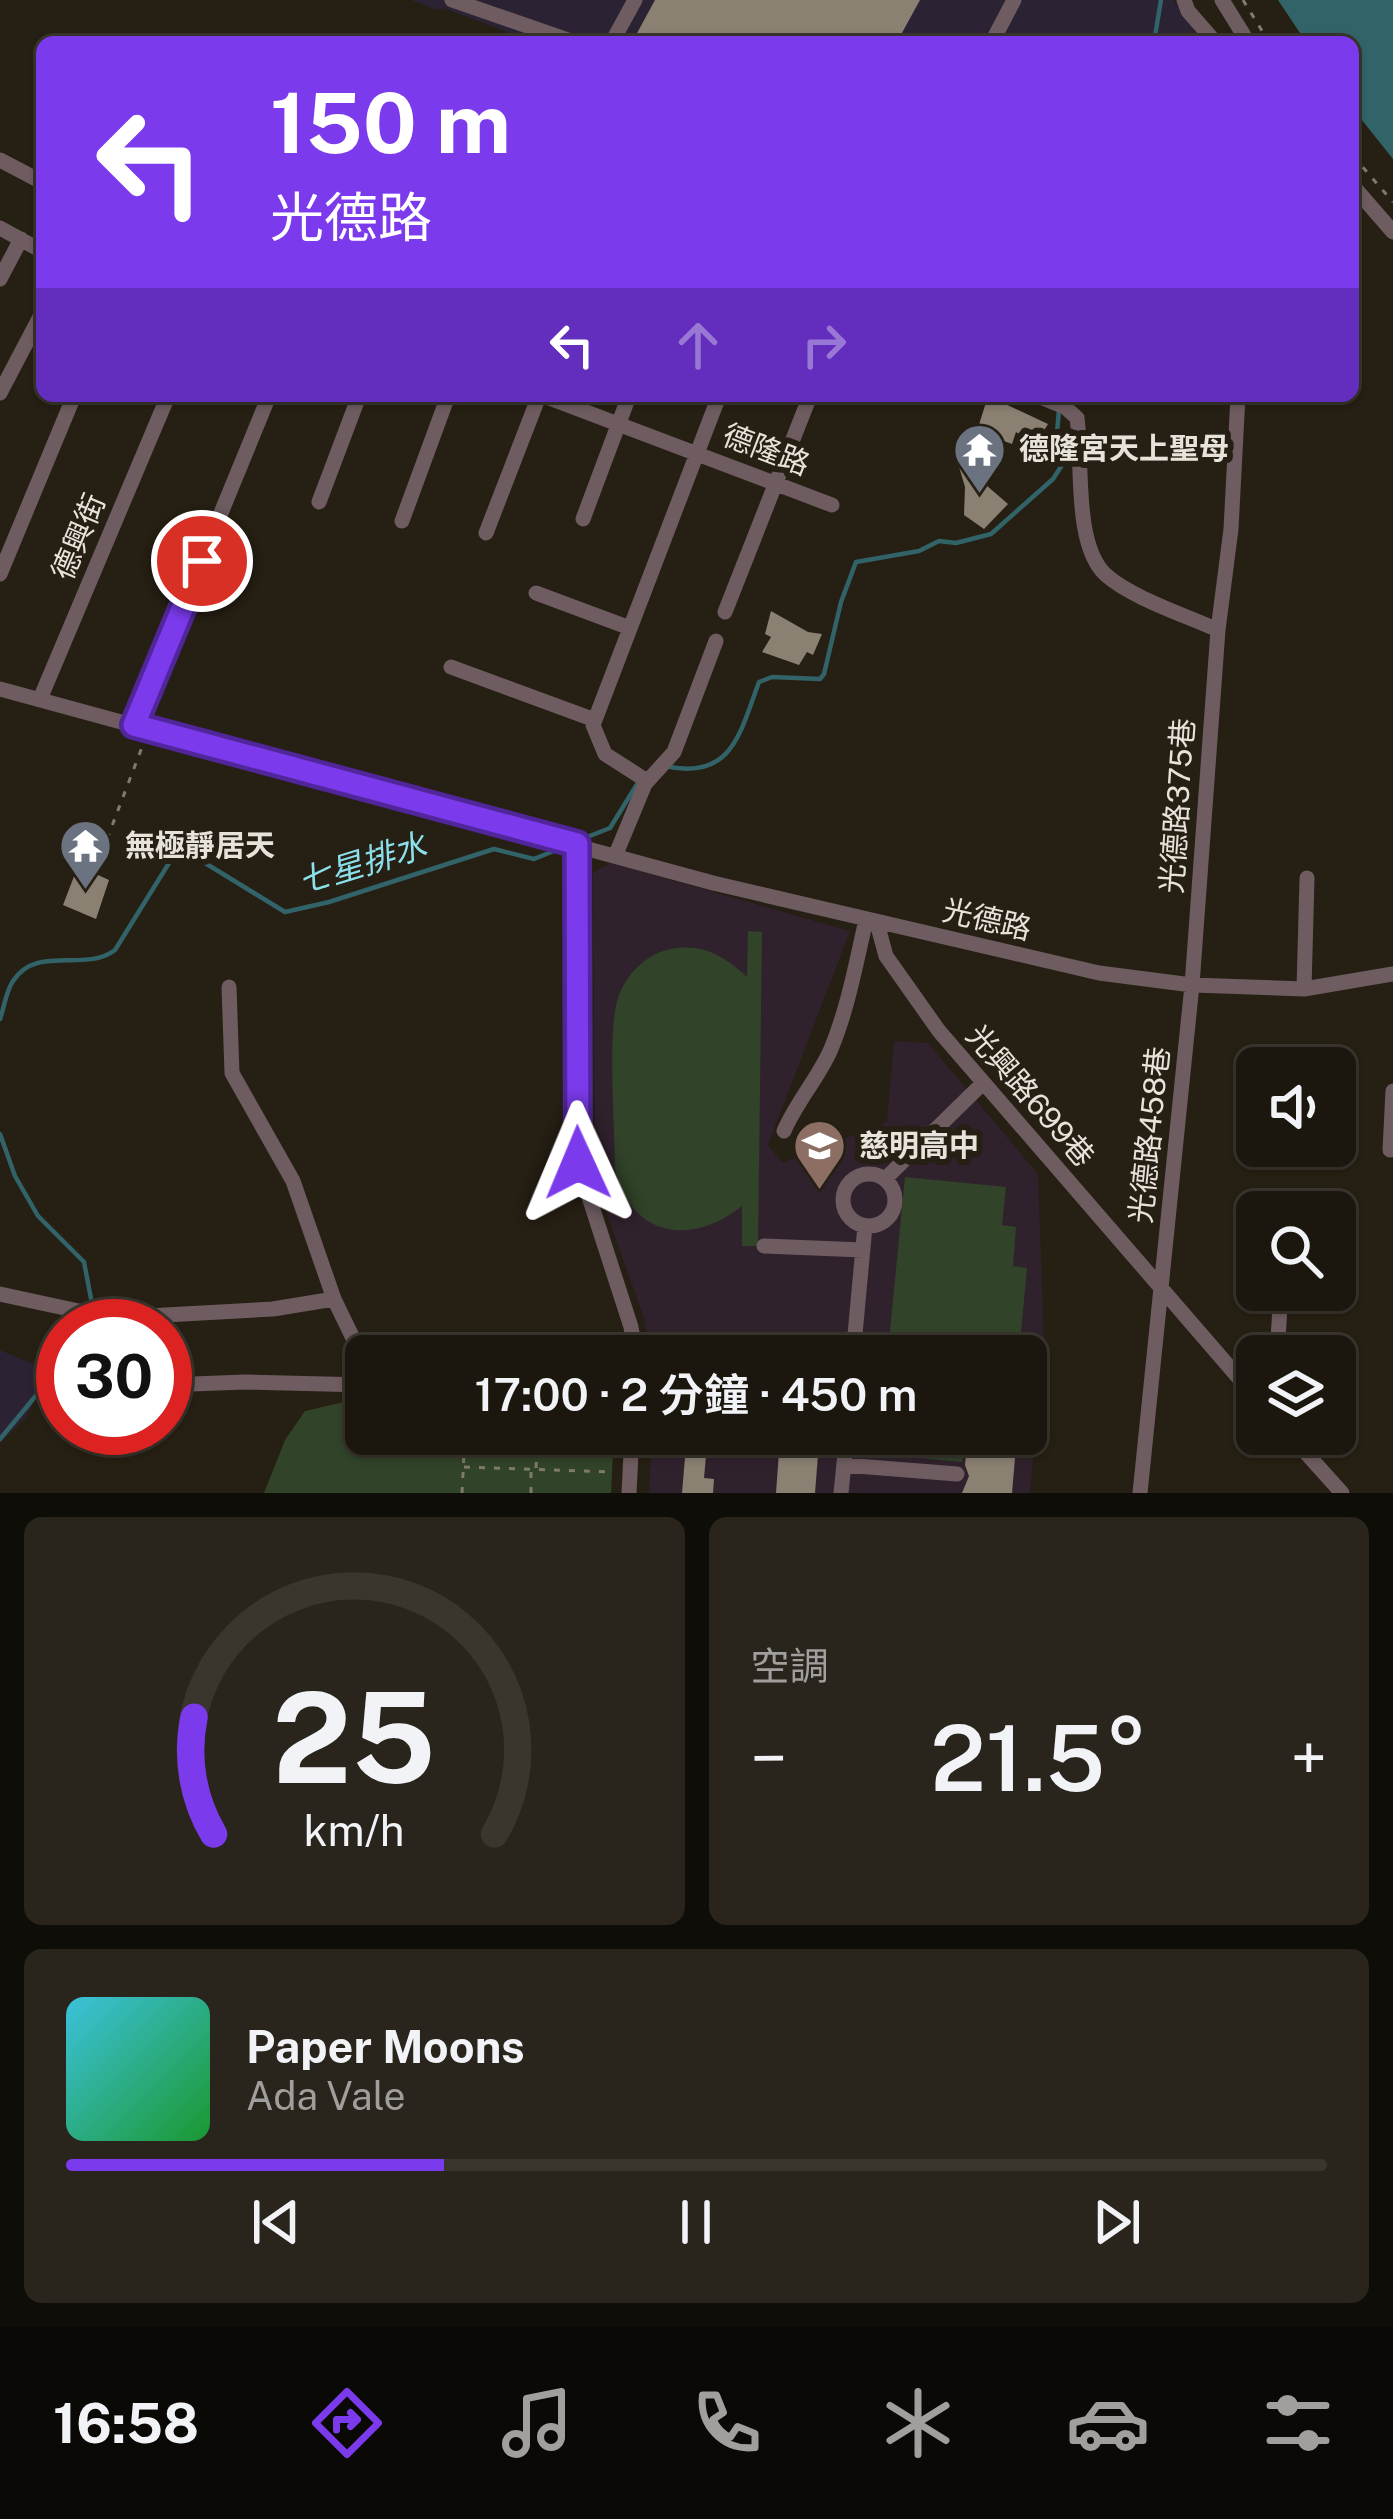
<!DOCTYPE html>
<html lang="zh-TW">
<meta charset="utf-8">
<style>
:root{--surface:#1c170e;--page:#29241c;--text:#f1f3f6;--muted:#a09f9e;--line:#3a362e;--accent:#7c3aed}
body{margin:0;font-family:"Public Sans","Noto Sans TC",sans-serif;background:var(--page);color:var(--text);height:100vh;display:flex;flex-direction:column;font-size:45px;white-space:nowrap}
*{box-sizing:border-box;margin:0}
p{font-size:39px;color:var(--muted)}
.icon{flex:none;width:66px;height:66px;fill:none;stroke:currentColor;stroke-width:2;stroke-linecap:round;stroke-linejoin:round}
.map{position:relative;height:1493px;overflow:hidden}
.details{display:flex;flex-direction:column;gap:24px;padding:24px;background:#0f0d08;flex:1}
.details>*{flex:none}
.banner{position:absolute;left:36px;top:36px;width:1323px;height:366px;border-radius:18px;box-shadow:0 3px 9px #0004,0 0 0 3px var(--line);background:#7c3aed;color:#fff;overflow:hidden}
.buttons{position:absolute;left:1236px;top:1047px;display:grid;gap:24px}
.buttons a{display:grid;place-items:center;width:120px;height:120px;border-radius:18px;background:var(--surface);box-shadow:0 3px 9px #0004,0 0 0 3px var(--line);font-size:60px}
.speed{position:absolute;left:36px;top:1299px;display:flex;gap:24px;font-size:60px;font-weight:700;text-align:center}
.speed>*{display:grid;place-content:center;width:156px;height:156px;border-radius:50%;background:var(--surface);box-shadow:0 3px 9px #0004,0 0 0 3px var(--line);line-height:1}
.speed .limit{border:18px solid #d22;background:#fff;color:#111}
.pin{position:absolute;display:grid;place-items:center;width:102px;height:102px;color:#fff;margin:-51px;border:6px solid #fff;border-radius:50%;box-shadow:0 3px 12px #0007}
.me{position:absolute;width:132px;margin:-66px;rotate:359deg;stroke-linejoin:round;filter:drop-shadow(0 0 9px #0008)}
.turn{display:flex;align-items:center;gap:42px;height:252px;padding:0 36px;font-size:54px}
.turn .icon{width:156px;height:156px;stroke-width:2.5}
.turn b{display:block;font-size:84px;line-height:102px}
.lanes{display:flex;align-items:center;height:114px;padding:0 36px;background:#0003;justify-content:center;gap:60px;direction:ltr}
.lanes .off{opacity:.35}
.big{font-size:90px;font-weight:600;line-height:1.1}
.details .widget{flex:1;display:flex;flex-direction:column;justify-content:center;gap:18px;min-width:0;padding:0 42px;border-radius:18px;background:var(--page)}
.details .dial{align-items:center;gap:0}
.dial svg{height:312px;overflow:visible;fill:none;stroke:var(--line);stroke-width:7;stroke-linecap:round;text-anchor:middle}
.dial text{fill:var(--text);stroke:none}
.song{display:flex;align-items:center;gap:36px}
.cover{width:144px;height:144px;border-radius:18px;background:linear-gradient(135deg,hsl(190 70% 55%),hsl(130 70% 35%))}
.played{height:12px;border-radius:6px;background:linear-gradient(90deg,var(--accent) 30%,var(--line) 30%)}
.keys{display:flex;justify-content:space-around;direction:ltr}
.heat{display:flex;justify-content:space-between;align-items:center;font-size:66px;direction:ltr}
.details .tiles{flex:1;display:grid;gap:24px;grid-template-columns:1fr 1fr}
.widget:last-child{grid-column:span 2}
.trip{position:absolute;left:345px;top:1335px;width:702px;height:120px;border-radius:18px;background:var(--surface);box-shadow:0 3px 9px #0004,0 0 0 3px var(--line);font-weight:600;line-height:120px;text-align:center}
.tabs{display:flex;height:192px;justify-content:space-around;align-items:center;background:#0b0906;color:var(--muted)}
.tabs .icon{width:84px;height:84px}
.tabs .current{color:var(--accent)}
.tabs b{font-size:54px;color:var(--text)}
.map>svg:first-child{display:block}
.industrial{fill:#2b2333}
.education{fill:#30222d}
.green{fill:#314329}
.water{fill:#316369}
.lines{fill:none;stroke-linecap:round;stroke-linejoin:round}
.stream{stroke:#316369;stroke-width:4.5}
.building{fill:#8a8172}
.path{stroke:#7f796f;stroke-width:3;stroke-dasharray:6 9;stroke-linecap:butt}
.minor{stroke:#6e5c60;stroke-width:15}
.route-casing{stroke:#51269a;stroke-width:30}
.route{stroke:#7c3aed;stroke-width:21}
.labels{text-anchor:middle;stroke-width:12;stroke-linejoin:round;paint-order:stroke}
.poi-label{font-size:30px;font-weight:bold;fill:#e7e2da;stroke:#261f13;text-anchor:start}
.street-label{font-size:30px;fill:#e7e2da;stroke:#261f13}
.water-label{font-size:33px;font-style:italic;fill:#8be0ec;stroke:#261f13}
</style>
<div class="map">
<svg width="1393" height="1493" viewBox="0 0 1393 1493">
<rect width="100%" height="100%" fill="#261f13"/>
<path class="industrial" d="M411 0H1174L1196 33 1193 42H534L443 8 437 10Z
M0 1350 49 1371 26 1417 0 1443Z"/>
<path class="education" d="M611 863 850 931 768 1145 783 1163 887 1122 894 1041 928 1043 1038 1174 1044 1346 1030 1493H649L652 1434H1026V1356H652L643 1315 604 1206 595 1164 593 873Z"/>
<path class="green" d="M748 931 762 932 758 1246H742V1206C691 1247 630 1237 615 1168 615 1128 607 1031 618 998 626 974 646 954 671 949 703 943 724 956 747 977Z
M905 1177 1006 1187 1002 1225 1016 1227 1013 1266 1027 1268 1019 1354 889 1341Z
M366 1397V1434H614L611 1493H264L285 1440 305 1411Z
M880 1434H965L962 1462 878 1454Z"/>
<path class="water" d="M1278 0H1393V159L1353 109V42H1306Z"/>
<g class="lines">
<path class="stream" d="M1154 42 1161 0
M665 766C732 781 740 733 759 682L772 677 820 679 824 674 841 602 856 562 919 551 939 541 956 543 991 534 1053 479 1064 462 1056 444 1059 410
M577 841 610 828 639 781
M0 1019C4 1008 6 991 13 981 37 944 85 973 115 950L174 855 205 863 285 912 329 902 494 849 534 859 561 848
M0 1134 15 1176 38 1216 84 1262 93 1309
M0 1439 63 1363"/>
</g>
<path class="building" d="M655 0H920L897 42H649L636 35Z
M988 396 1048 424 1035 445 1016 432 1012 444 977 431Z
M957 460 1008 504 984 529 964 515 965 487Z
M771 611 808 632 822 634 813 655 807 652 799 665 762 652 771 637 765 634Z
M78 866 109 880 96 919 63 905Z
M695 1333 828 1344 827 1356H694Z
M687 1434H708L704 1478 714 1479 713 1493H682Z
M775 1434H833L830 1456 818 1455 815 1493H776L779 1452 773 1450Z
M968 1434H1017L1012 1493H962L969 1476 965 1465Z"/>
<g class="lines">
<path class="path" d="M1243 0 1269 42
M1353 156 1393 202
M1035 463 1067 451
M107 839 144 742
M464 1467 613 1472
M536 1468 537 1452
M462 1493 465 1434
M531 1493V1471"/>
<path class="minor" d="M452 0 574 42
M1184 0 1188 11 1215 42
M1222 0 1248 42
M612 42 635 0
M992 42 1014 0
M0 160 42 182
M1353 186 1393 232
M0 228 42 251
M0 279 21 239
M0 393 42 313
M544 396 832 505
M1038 396 1065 407 1077 418C1083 460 1073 545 1106 575 1132 598 1185 615 1218 630L1192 985 1140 1493
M319 502 359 396
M583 519 629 396
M402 521 448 396
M486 533 539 396
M0 574 74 396
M536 593 630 628
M725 612 810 396
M1218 630 1231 529 1238 396
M451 667 595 720
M0 689 713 883 1099 973 1192 985 1304 989 1393 974
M40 699 168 396
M134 725 269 396
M645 784 644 779 605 754 593 725 719 396
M577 844 578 1163 631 1327 636 1356
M616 854 645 784 674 752 716 641
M877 923 886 956 939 1031 1257 1399
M229 987 232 1073 293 1181 334 1299 366 1365
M1304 989 1307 878
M784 1131C797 1101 819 1077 831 1049 848 1008 856 963 866 920
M1390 1150 1393 1091
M843 1200a26 26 0 1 1 52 0a26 26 0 1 1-52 0Z
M885 1179 983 1083
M764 1246 863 1250
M0 1294 111 1318 273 1309 334 1299
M853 1356 865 1226
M1277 1356 1281 1290
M165 1385 245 1382 366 1385
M1289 1434 1342 1493
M844 1465 957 1474
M629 1493 632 1434
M841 1493 847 1434"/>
</g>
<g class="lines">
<defs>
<path id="route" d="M202 561 134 725 577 844 578 1163"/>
</defs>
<use href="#route" class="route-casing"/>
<use href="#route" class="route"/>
</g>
<defs>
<symbol id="temple-pin" viewBox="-11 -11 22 30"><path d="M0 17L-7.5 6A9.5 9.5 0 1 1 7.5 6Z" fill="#6b7280" stroke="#261f13"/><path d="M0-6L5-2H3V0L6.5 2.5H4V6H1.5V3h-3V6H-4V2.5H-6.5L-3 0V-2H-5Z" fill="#fff"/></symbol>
<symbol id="school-pin" viewBox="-11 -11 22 30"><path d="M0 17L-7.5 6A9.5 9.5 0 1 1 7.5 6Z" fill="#8d6e63" stroke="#261f13"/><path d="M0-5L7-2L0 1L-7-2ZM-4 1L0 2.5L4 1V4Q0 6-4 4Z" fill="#fff"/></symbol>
</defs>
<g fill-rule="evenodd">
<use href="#temple-pin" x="950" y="420" width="59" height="81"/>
<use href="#temple-pin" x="56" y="816" width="59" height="81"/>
<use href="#school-pin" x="790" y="1116" width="59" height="81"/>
</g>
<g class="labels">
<g class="poi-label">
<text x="1019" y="459">德隆宮天上聖母</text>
<text x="125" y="856">無極靜居天</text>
<text x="859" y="1156">慈明高中</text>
</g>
<g class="street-label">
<text transform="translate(766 450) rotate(21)" y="10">德隆路</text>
<text transform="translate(79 537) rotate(-67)" y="10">德興街</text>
<text transform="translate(1178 806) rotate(-86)" y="10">光德路375巷</text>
<text transform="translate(987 920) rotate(13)" y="10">光德路</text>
<text transform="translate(1030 1096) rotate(49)" y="10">光興路699巷</text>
<text transform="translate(1150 1135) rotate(-84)" y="10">光德路458巷</text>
</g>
<g class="water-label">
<text transform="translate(362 863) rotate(-17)" y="12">七星排水</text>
</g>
</g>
</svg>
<div class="buttons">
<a><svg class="icon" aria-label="sound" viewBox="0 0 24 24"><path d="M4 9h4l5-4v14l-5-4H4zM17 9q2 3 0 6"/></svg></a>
<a><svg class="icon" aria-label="search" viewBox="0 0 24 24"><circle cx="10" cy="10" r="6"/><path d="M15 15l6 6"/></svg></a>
<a><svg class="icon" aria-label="layers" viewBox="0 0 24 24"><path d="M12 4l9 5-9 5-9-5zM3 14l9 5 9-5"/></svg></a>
</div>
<div class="speed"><div class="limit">30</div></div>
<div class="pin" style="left:202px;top:561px;background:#d93025"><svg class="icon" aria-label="arrive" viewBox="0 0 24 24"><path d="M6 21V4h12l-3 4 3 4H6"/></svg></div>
<svg class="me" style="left:578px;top:1163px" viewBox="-20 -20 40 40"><path d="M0-17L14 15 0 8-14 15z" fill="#7c3aed" stroke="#fff" stroke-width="4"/></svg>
<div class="trip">17:00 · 2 分鐘 · 450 m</div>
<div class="banner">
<div class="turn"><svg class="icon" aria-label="left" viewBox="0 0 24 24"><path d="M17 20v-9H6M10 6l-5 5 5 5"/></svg><div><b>150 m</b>光德路</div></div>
<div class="lanes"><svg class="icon" aria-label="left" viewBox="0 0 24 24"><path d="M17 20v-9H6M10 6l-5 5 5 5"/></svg><svg class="icon off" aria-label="ahead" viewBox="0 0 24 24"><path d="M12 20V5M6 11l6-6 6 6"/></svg><svg class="icon off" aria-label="right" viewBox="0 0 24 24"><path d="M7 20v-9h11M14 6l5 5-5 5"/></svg></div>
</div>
</div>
<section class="details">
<div class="tiles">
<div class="widget dial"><svg viewBox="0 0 100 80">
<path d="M14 69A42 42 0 1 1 86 69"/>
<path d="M14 69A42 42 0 0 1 9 39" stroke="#7c3aed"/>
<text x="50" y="56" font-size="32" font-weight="700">25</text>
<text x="50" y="72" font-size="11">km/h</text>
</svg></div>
<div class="widget"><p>空調</p>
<div class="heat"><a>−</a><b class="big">21.5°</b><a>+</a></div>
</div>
<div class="widget">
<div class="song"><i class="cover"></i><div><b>Paper Moons</b><p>Ada Vale</p></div></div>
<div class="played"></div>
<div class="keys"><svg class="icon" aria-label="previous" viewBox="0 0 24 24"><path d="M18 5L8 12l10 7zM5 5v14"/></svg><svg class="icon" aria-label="pause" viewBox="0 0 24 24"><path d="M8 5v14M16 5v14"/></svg><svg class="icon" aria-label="next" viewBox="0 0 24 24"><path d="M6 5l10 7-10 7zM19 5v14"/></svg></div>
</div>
</div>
</section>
<nav class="tabs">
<b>16:58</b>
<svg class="icon current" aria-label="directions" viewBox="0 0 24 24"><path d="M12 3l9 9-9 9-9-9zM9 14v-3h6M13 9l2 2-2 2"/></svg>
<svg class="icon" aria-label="music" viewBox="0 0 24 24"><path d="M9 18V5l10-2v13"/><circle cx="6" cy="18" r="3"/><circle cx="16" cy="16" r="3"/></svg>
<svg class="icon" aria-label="phone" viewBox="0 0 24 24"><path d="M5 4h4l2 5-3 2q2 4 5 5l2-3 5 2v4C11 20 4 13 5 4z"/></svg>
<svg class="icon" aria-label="climate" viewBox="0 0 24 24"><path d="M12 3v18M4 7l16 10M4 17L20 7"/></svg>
<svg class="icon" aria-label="car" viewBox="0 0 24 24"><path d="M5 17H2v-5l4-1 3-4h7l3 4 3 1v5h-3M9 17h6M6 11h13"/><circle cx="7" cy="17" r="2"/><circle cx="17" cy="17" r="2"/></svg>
<svg class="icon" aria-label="filters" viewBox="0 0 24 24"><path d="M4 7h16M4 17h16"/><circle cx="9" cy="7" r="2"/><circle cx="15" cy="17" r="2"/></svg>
</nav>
